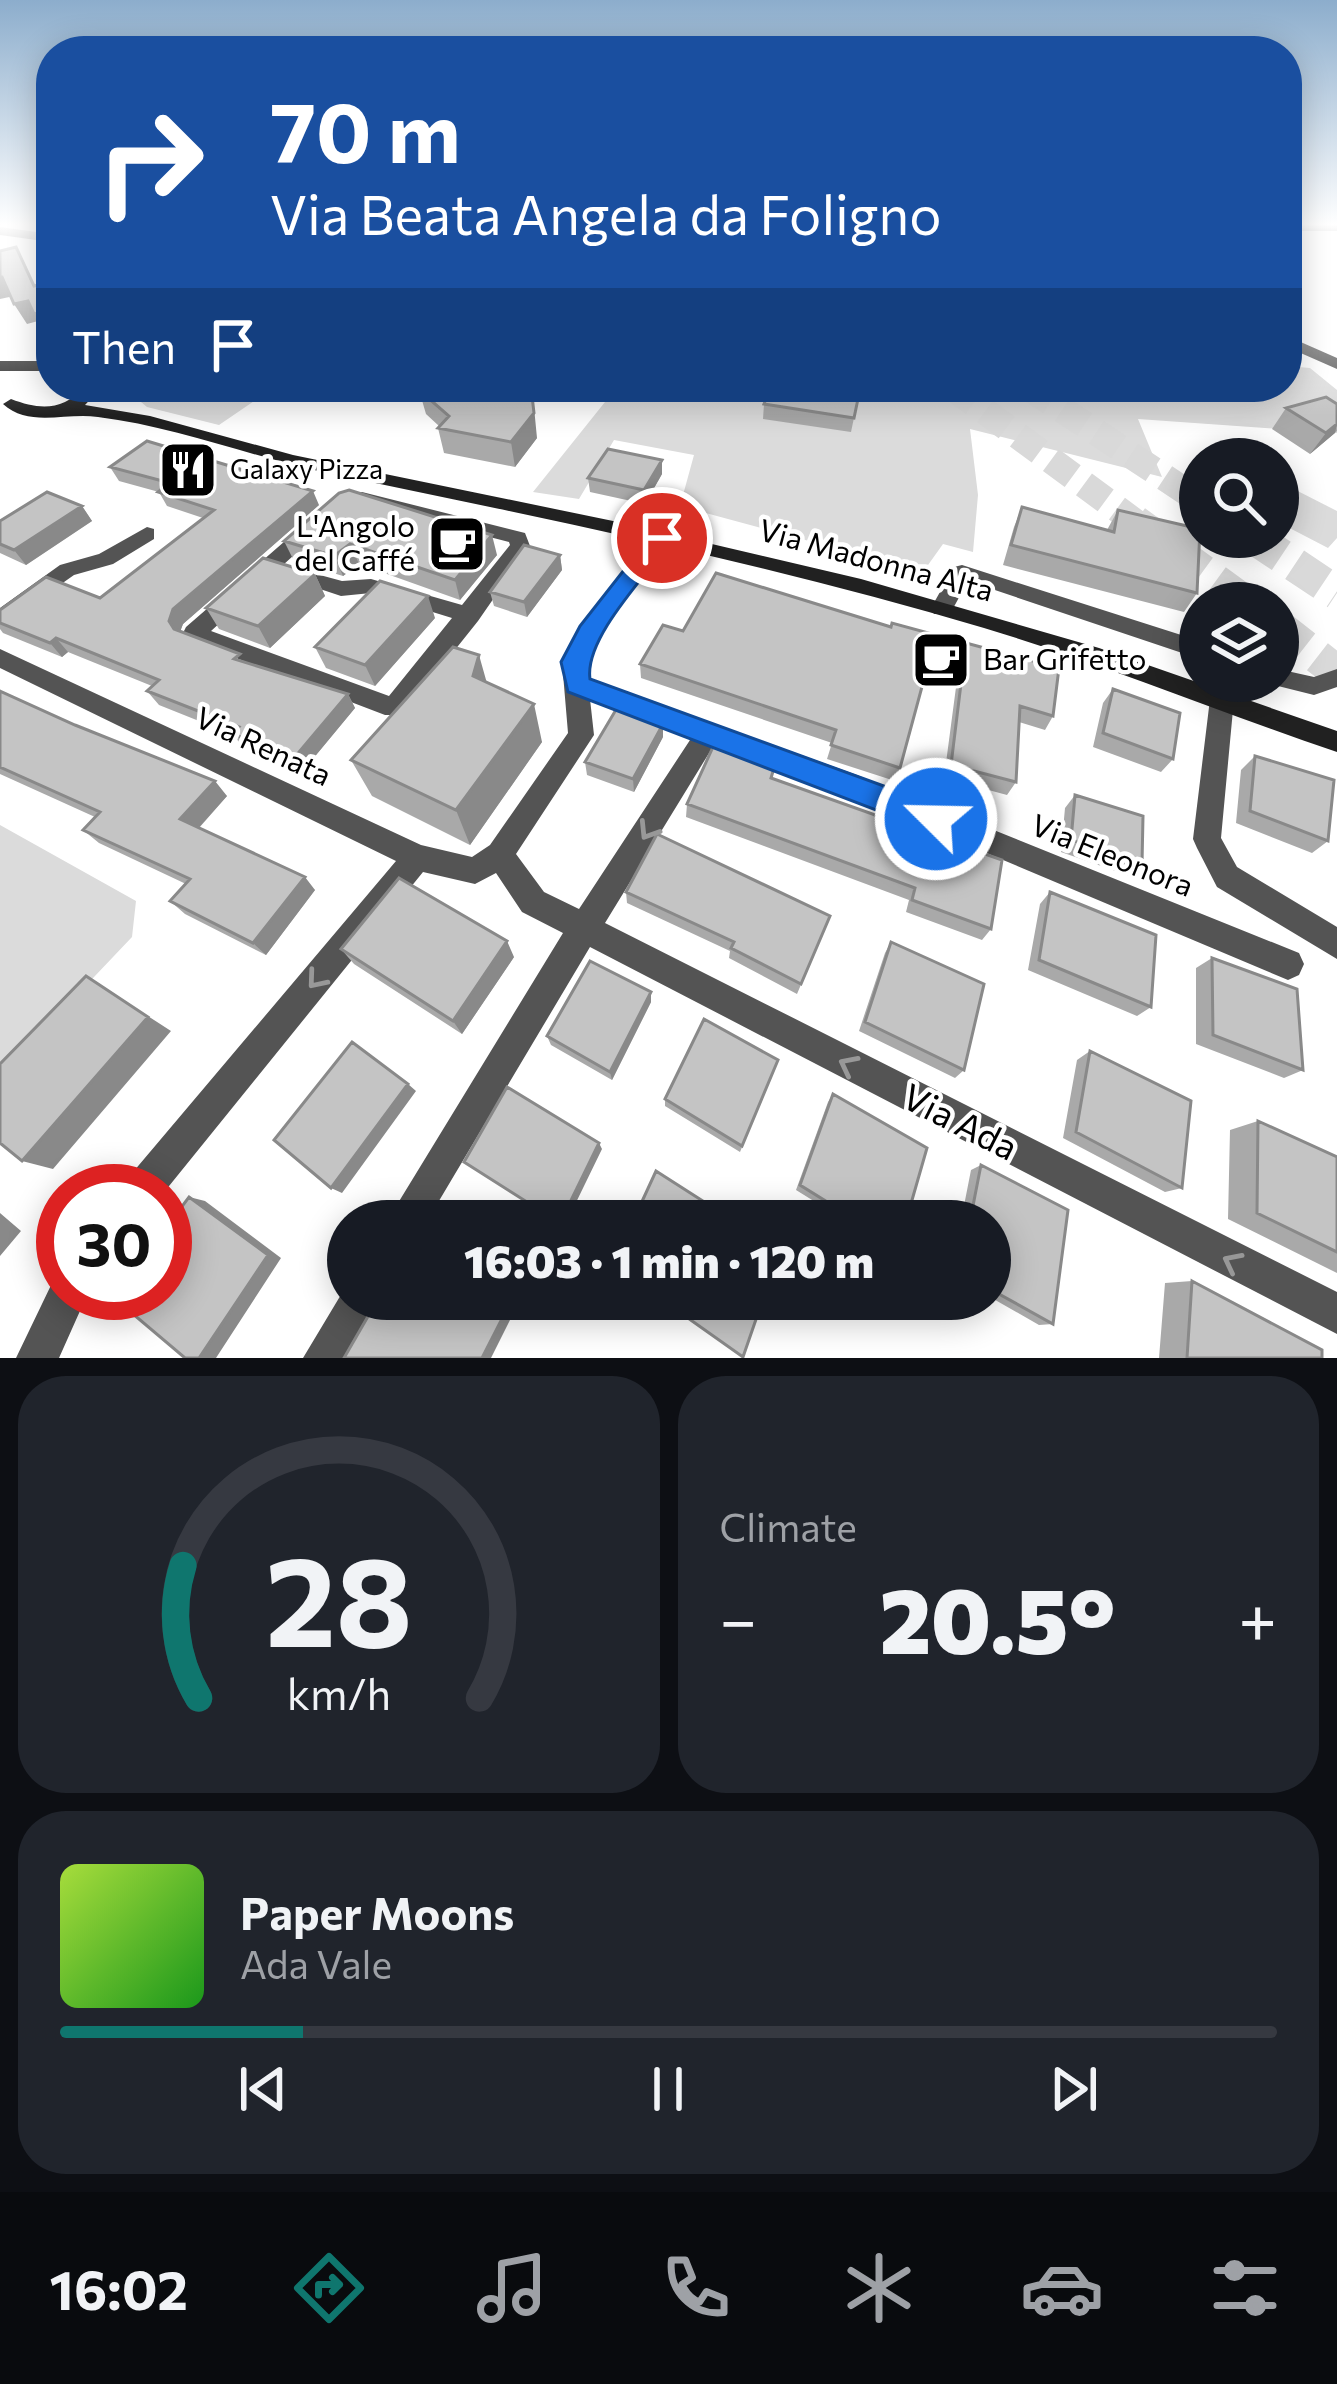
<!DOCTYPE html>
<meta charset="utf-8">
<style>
:root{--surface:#171b24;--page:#20242c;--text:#f1f3f6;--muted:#9ea1a6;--line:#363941;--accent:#0f766e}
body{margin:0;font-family:Commissioner,sans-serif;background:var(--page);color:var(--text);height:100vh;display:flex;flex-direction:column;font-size:45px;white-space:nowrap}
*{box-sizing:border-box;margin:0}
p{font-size:39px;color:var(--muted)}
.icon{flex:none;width:66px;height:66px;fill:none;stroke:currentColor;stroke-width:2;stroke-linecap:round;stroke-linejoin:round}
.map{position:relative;height:1358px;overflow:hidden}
.sheet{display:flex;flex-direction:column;gap:18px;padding:18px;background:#0d0f14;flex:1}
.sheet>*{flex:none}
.guide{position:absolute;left:36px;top:36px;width:1266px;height:366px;border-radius:48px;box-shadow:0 6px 30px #0003;background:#1a4fa0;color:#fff;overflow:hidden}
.fabs{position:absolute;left:1179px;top:438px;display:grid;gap:24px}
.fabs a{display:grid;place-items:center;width:120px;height:120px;border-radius:50%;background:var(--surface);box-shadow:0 6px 30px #0003;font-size:60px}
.speed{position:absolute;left:36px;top:1164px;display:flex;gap:24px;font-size:60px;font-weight:700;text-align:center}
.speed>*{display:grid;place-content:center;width:156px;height:156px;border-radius:50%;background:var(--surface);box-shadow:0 6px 30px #0003;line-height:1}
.speed .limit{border:18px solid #d22;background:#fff;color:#111}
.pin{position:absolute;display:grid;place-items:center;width:102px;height:102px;color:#fff;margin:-51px;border:6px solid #fff;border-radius:50%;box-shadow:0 3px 12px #0007}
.me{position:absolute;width:132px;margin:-66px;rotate:293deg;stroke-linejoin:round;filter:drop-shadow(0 0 9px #0008)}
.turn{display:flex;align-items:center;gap:42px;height:252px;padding:0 36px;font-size:54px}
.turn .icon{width:156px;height:156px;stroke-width:2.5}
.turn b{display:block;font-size:84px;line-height:102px}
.then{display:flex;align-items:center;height:114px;padding:0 36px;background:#0003;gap:24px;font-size:45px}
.big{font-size:90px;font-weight:800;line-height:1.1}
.sheet .widget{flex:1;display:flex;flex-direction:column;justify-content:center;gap:18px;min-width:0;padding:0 42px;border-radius:48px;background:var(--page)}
.sheet .dial{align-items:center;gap:0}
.dial svg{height:312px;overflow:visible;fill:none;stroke:var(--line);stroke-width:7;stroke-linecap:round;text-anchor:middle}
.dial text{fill:var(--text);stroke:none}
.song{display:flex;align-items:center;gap:36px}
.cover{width:144px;height:144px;border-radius:18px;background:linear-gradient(135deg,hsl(80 70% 55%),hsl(120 70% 35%))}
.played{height:12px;border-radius:6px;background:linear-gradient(90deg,var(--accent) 20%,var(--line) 20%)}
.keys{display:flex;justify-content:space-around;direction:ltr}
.heat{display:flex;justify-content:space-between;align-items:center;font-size:66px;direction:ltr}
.sheet .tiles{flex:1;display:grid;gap:18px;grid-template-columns:1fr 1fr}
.widget:last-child{grid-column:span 2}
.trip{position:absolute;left:327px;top:1200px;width:684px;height:120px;border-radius:60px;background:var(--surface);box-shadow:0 6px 30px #0003;font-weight:800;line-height:120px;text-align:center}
.tab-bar{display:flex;height:192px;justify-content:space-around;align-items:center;background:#090b0e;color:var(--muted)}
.tab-bar .icon{width:84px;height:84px}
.tab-bar .current{color:var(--accent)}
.tab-bar b{font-size:54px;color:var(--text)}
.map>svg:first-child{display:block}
.green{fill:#dbdbdb}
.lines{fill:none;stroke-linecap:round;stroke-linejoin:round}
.highway-tunnel-far1{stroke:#d9d9d9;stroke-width:27;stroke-dasharray:27 14;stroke-linecap:butt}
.highway-tunnel{stroke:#d9d9d9;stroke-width:34;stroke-dasharray:34 16;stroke-linecap:butt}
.street{fill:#545454;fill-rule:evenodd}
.secondary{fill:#212121;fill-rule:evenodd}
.wall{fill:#a9a9a9}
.shaded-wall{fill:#898989}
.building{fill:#c4c4c4;stroke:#898989;stroke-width:3}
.oneway{stroke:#989898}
.route{fill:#1a73e8;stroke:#114b97;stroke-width:3}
.labels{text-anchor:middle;stroke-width:9;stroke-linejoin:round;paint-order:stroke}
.far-poi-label{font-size:27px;fill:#000;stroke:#fff;text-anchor:start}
.poi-label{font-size:30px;fill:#000;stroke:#fff;text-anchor:end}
.street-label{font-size:30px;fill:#000;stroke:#fff}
.near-street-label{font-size:36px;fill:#000;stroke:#fff}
</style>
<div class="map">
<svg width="1337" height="1358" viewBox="0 0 1337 1358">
<rect width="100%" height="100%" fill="#fff"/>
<path class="green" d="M1287 366 1310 368 1337 390V433L1138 419 1162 477 970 429 978 495 973 552 943 544 923 572 680 506 694 455 614 440 579 499 533 492 617 387H1287Z
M123 387H294L273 388 219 425 147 407Z
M1278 481 1337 511V538L1328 548 1278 522Z
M0 825 136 901 132 937 0 1076Z"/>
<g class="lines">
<path class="highway-tunnel-far1" d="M952 387 1139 525
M1028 387 1200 501"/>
<path class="highway-tunnel" d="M1135 522 1246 603
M1253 537 1337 593
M1278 626 1337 672"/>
<path class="street" d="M0 227 51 234V242L0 235Z
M1287 336 1337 358V369L1287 347Z
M362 492 525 533 530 546 478 621 403 715H385L186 639 183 633 186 627 331 501ZM362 504 509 542 510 545 462 605 371 579 342 581 283 565 345 509ZM278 570 281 576 341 596 371 593 452 618 389 696 211 631Z
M147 527 154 529V539L113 564 74 575 0 627V608L60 565 99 554Z
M662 532 672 539C647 575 583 636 588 679L857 775 1299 953 1304 964 1299 975 1288 980 839 791 714 745 605 923 1337 1292V1334L590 947 427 1221H387L563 933 522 912 496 873 475 884 423 872 165 1191H122L128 1178 396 861 0 668V649L421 845 472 857 490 845 568 733 562 662 578 633 655 534ZM590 699 692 737 579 909 544 892 516 854 594 735Z
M962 565 1200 641V659L968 581 950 614H934L931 608 954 567Z
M1278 669 1314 677 1337 669V687L1314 695 1270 684 1268 681H1278Z
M1222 689 1231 692 1234 699 1221 838 1237 867 1337 927V959L1217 887 1197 848 1193 839 1210 699 1213 692Z
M63 1275V1293H88L59 1358H16L54 1279Z
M348 1283V1299H379L347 1358H303Z"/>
<path class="secondary" d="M1287 225H1337V231H1287Z
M0 361H51V371H0Z
M85 387H102L85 405 150 416 293 455 618 522 861 579 1099 648 1337 731V752C1219 712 1104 664 984 628 772 565 554 520 337 475 257 459 179 427 98 417 66 412 29 428 3 404L11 399C40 410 62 411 85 387Z"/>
</g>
<path class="wall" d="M419 390 537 438 515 467 444 453 438 428 439 426 426 414Z
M859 394 851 432 763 419 764 404Z
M1337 404V431L1310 454 1272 429 1286 408Z
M110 467 319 505 183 624 180 631 245 662 348 694 355 708 302 772 243 748 234 735 159 705 147 691 152 686 68 652 62 657 3 633 0 629V610L100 598 203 518 167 506 159 492 119 481Z
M662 474 645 504 590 492 588 478Z
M82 506 92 521 26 565 0 553V521Z
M1022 507 1107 530 1118 510 1197 593 1184 612 1003 565 1014 527Z
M284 541 497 555 460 600 359 564 343 576 294 561Z
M560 555 562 570 527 617 494 606 490 592Z
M315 574 325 596 270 648 219 629 206 608Z
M435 618 375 686 326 668 315 647Z
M663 625 900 768 895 781 827 759 832 743 641 678 640 664Z
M966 643 1053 716 1045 730 1019 722 1016 782 1007 795 944 778 960 657Z
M487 682 542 742 470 845 372 796 351 760Z
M1113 689 1173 759 1161 772 1093 747 1103 703Z
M0 691 227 796 199 828 315 890 266 955 185 914 170 901 186 884 99 843 83 830 95 817 0 774Z
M663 737 634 792 587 775 585 762Z
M1255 756 1328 841 1312 853 1236 823 1241 770Z
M774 768 772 778 991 929 982 940 906 912 909 900 686 817 687 804Z
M1075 795 1142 864 1130 876 1061 852 1065 808Z
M626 892 830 916 797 994 729 958 730 951 627 903Z
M1050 892 1151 1007 1137 1016 1028 970 1040 904Z
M891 942 964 1070 955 1078 859 1031 885 953Z
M341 949 514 957 462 1034 354 964Z
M1212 958 1303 1070 1284 1078 1196 1044V968Z
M651 992V1002L612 1080 551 1045 547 1036Z
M1090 1051 1182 1188 1165 1192 1063 1138 1077 1060Z
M778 1060 740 1152 665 1106V1099Z
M833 1094 906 1221H846L796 1190 828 1102Z
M1258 1121 1337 1157V1273L1228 1219 1230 1130Z
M981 1165 1053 1324 1039 1325 990 1297V1221H961L971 1170Z
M1192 1281 1322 1358H1159L1165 1283Z"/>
<path class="shaded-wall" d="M0 277H2L14 296 0 299Z
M28 301 51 310V333L46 334 38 321 27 324 14 304Z
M532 387 537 438 515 467 511 442Z
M1337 424 1335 433 1310 454 1326 433Z
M662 460V474L645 504 644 490Z
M313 491 319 505 183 624 179 635 169 621 173 609Z
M82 506 92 521 26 565 14 550Z
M492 535 497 555 460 600 455 580Z
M350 544 359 564 343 576 334 556Z
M560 555 562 570 527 617 524 602Z
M315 574 325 596 270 648 258 626Z
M428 596 435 618 375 686 365 665Z
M56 638 68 652 62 657 50 643Z
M479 655 490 694 473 676Z
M348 694 355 708 302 772 294 758Z
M534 704 542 742 470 845 456 810Z
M663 724V737L634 792 633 779Z
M215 781 227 796 194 833 180 819Z
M305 877 315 890 266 955 253 943Z
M507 941 514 957 462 1034 453 1021Z
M86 976 171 1031 53 1169 22 1161Z
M651 992V1002L612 1080 610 1072Z
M408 1084 416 1091 342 1193 331 1188Z
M599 1143 602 1149 567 1221H561Z
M189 1197 205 1201 281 1258 216 1358H199Z
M0 1213 21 1231 0 1256Z
M496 1299H503L516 1308 491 1358H482Z"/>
<path class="building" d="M16 247 34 286 51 282V310L34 314 28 301 14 304 2 277H0V251Z
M419 387H531L534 413 511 442 438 428 449 416 419 390Z
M771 387H814L859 394 854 418 764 404Z
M1326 397 1337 404V424L1326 433 1286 408Z
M147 441 313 491 173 609 169 621 174 629 240 654 234 659 348 694 294 758 233 734 239 727 147 691 159 680 56 638 50 643 0 623V610L46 577 100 598 214 510 158 492 170 483 110 467Z
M608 449 662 460 644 490 588 478Z
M349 490 492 535 455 580 350 544 334 556 284 541 339 493Z
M47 492 82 506 14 550 0 544V521Z
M1022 507 1114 532 1118 510 1200 529 1197 593 1011 545Z
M524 545 560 555 524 602 490 592Z
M263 558 315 574 258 626 206 608Z
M716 573 891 627 892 623 936 635 900 768 831 745 836 730 640 664 663 625 683 631Z
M380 581 428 596 365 665 315 647Z
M966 643 1059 668 1053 716 1020 706 1016 782 951 765Z
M453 647 479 655 473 676 534 704 456 810 351 760Z
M1113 689 1180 713 1173 759 1103 733Z
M0 691 75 725 215 781 180 819 305 877 253 943 170 901 190 879 83 830 100 812 0 767Z
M617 708 663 724 633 779 585 762Z
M713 747 774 768 771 778 1002 860 991 929 912 900 915 888 687 804Z
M1255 756 1334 780 1328 841 1250 811Z
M1075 795 1143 816 1142 864 1071 840Z
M657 834 830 916 801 984 731 948 734 942 626 892Z
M399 878 507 941 453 1021 341 949Z
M1050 892 1156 935 1151 1007 1039 960Z
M891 942 984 984 964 1070 865 1022Z
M1212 958 1297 989 1303 1070 1213 1035Z
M590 961 651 992 610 1072 547 1036Z
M86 976 148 1017 22 1161 0 1143V1064Z
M704 1019 778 1060 742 1146 665 1099Z
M352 1042 408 1084 331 1188 274 1140Z
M1090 1051 1191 1101 1182 1188 1076 1132Z
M507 1087 599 1143 561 1221H557L464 1162Z
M833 1094 927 1148 906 1221H858L800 1185Z
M1258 1121 1337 1157V1252L1257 1213Z
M981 1165 1068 1210 1053 1324 990 1289V1221H970Z
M656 1171 734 1221H633Z
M189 1197 268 1255 199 1358H185L114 1298 117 1293H165V1229Z
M1192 1281 1322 1350V1358H1187Z
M378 1299H496L508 1307 482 1358H344Z
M661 1299H763L743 1357Z"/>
<defs><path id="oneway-chevron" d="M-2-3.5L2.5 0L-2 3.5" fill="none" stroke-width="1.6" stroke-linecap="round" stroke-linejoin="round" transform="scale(3)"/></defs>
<g class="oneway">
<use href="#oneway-chevron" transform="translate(648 831) rotate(122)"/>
<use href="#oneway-chevron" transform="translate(316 980) rotate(130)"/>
<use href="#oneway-chevron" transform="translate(848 1065) rotate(-153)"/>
<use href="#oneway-chevron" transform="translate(1232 1262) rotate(-153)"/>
</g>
<linearGradient id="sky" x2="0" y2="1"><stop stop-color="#8cadcc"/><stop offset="0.54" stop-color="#fff"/><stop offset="1" stop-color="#fff" stop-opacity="0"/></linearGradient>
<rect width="1337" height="416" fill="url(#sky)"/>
<path class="route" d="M662 531 673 538C649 573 584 637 590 679L947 809 952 819 947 829 936 833 568 692 561 662 580 626 653 533Z"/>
<defs>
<symbol id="restaurant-square" viewBox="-11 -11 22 22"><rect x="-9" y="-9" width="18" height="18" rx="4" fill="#000" stroke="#fff"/><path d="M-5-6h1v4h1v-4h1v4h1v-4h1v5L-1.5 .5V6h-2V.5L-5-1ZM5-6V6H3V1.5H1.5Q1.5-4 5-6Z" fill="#fff"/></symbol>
<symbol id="cafe-square" viewBox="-11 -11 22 22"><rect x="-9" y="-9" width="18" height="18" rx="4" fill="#000" stroke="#fff"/><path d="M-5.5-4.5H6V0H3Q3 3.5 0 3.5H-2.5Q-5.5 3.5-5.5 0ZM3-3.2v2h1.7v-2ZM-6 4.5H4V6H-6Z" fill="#fff"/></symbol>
</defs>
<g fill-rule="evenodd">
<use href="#restaurant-square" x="155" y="437" width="66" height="66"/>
<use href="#cafe-square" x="424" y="511" width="66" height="66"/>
<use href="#cafe-square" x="908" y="627" width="66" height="66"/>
</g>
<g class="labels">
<g class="far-poi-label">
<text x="230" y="479">Galaxy Pizza</text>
</g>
<g class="poi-label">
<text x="415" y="537">L'Angolo<tspan x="415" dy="34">del Caffé</tspan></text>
<text x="983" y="670" text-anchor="start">Bar Grifetto</text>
</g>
<g class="street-label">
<text transform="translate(876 561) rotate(15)" y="10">Via Madonna Alta</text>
<text transform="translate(263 747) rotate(25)" y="10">Via Renata</text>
<text transform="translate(1112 856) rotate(22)" y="10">Via Eleonora</text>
</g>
<g class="near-street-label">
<text transform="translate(960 1122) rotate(27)" y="13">Via Ada</text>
</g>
</g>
</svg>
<div class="fabs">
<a><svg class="icon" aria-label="search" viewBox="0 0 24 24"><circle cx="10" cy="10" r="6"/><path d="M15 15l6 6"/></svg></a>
<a><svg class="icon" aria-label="layers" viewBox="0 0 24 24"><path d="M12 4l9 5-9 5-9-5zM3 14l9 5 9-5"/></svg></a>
</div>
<div class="speed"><div class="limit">30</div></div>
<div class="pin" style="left:662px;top:538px;background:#d93025"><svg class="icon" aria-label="arrive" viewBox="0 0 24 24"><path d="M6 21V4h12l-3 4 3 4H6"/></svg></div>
<svg class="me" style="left:936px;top:819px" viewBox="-20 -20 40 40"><circle r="17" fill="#1a73e8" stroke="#fff" stroke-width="3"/><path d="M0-11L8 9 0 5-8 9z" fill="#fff"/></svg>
<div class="trip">16:03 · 1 min · 120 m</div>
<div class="guide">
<div class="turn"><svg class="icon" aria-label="right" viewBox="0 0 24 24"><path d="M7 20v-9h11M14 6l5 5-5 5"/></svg><div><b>70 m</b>Via Beata Angela da Foligno</div></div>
<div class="then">Then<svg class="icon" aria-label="arrive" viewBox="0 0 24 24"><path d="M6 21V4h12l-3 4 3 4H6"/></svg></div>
</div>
</div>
<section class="sheet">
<div class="tiles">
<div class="widget dial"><svg viewBox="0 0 100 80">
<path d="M14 69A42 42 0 1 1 86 69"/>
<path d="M14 69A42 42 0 0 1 10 35" stroke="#0f766e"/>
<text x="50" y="56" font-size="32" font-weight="700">28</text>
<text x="50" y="72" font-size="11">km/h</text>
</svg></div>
<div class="widget"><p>Climate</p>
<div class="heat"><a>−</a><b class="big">20.5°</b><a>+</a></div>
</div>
<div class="widget">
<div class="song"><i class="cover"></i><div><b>Paper Moons</b><p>Ada Vale</p></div></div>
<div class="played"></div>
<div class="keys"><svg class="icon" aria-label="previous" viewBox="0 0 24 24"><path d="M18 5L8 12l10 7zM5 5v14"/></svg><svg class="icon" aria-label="pause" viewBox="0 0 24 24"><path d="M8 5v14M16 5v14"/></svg><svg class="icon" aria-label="next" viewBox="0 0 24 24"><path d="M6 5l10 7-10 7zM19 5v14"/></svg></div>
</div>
</div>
</section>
<nav class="tab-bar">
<b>16:02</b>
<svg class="icon current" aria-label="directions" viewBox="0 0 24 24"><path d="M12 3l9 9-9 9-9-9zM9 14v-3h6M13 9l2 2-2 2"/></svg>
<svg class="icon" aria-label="music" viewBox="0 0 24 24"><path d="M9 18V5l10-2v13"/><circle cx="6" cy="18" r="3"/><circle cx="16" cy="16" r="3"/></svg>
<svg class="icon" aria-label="phone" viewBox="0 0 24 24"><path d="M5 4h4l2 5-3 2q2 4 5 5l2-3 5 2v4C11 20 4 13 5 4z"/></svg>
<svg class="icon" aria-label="climate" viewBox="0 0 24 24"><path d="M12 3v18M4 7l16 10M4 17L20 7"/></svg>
<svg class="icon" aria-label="car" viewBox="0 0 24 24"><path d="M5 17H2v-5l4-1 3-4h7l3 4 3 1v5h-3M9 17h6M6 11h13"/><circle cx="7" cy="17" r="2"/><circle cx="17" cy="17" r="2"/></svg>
<svg class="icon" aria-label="filters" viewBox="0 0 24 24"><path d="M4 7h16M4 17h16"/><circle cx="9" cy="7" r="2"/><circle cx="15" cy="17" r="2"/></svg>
</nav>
